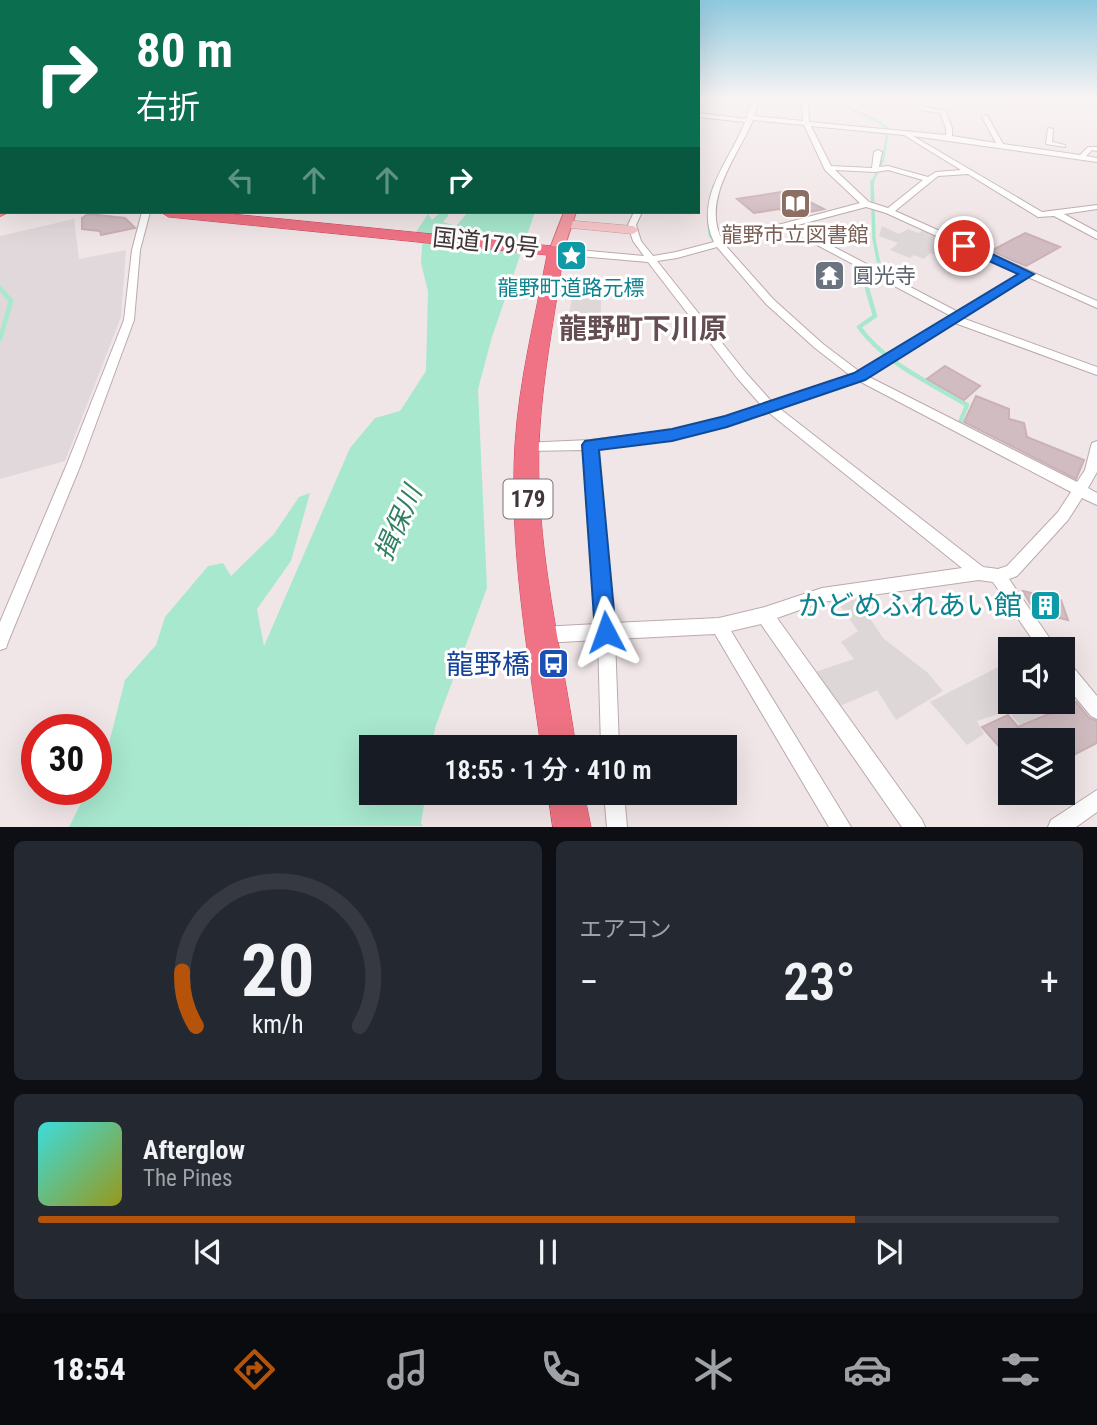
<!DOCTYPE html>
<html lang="ja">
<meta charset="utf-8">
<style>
:root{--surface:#171b24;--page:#242831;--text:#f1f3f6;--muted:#9ea1a6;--line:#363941;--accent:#b45309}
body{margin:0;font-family:"Roboto Condensed","Noto Sans JP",sans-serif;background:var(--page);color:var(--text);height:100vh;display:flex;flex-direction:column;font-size:26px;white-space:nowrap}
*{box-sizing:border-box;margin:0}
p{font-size:23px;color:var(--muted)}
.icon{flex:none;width:38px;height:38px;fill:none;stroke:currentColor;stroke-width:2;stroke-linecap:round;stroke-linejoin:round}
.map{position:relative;height:827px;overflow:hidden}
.sheet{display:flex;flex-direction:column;gap:14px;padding:14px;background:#0d0f14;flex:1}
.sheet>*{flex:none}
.top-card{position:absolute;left:0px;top:0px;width:700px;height:214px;box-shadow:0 7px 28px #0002;background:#0b6e4f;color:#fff;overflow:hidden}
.buttons{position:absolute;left:998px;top:637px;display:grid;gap:14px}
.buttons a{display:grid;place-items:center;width:77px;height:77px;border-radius:0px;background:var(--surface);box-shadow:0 7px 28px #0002;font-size:35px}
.speed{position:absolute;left:21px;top:714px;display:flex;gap:14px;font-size:35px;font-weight:700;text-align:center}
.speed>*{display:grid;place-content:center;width:91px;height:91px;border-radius:50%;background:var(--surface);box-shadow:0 7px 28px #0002;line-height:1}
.speed .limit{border:10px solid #d22;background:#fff;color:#111}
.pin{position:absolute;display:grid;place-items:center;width:60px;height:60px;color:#fff;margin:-30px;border:4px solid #fff;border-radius:50%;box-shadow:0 2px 7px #0007}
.me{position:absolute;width:77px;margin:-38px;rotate:356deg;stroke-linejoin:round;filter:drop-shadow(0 0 5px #0008)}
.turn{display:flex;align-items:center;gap:24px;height:147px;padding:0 21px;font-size:32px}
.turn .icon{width:91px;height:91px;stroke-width:2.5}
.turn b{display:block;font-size:49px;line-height:60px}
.lanes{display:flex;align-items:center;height:66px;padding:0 21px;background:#0003;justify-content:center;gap:35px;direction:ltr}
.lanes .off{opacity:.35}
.big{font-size:52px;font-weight:600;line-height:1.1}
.sheet .widget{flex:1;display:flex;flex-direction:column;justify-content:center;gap:10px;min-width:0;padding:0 24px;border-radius:10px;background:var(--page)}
.sheet .dial{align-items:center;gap:0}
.dial svg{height:182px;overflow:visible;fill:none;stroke:var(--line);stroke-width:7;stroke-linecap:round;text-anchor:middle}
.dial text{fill:var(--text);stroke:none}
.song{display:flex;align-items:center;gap:21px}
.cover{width:84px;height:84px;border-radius:10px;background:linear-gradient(135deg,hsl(180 70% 55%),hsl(60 70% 35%))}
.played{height:7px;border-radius:4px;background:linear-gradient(90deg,var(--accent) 80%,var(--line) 80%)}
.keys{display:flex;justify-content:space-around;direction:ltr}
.heat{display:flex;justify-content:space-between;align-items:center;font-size:38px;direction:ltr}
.sheet .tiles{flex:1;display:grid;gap:14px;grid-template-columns:1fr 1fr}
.widget:last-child{grid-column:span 2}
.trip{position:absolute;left:359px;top:735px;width:378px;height:70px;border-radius:0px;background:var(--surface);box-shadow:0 7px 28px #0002;font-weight:600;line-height:70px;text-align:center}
.tab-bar{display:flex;height:112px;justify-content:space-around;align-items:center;background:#090b0e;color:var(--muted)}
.tab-bar .icon{width:49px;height:49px}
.tab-bar .active{color:var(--accent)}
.tab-bar b{font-size:32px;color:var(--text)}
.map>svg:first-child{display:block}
.industrial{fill:#e0d8da}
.green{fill:#e1d1b3}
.parking{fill:#ddd7d8}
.water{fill:#a8e8cf}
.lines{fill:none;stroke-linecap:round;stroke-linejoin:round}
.stream-far2{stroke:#a8e8cf;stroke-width:2.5}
.stream-far1{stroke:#a8e8cf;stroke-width:3.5}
.stream{stroke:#a8e8cf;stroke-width:4.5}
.building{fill:#d1bdc1;stroke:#cbb1b6;stroke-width:2}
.street-casing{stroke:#bbaaac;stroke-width:2}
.secondary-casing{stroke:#cf9c9f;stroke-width:1}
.primary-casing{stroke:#d76f79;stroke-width:2}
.highway-casing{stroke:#cd455c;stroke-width:1}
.street{fill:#fff;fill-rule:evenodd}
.secondary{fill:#f9c9cb;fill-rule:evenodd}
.primary{fill:#f49da4;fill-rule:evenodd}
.highway{fill:#ef7384;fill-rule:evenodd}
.route{fill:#1a73e8;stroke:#114b97;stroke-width:2}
.labels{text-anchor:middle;stroke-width:6;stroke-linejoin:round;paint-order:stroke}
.far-education-label{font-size:21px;fill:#785e54;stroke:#fff}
.far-worship-label{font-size:21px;fill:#5b616d;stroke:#fff;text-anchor:start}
.far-culture-label{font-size:21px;fill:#0d838f;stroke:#fff}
.shield{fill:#fff;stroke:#7b7274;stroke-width:2}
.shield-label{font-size:23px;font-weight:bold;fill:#433639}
.street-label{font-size:24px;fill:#433639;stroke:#fff}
.water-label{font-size:26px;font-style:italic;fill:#307f61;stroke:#fff}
.quarter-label{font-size:28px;font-weight:bold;fill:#654e53;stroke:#fff}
.near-culture-label{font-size:28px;fill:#0d838f;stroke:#fff;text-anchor:end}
.near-transit-label{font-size:28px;fill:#164399;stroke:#fff;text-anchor:end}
</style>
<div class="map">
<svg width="1097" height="827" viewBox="0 0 1097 827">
<rect width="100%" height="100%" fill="#f1e6e7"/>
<path class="industrial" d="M74 219 79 259 126 250 121 317 65 461 0 479V236Z"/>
<path class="green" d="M838 98 910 101 912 108 844 104Z
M953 98H1055L1047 99 1048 107 1026 109Z"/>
<path class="parking" d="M882 226 899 234 908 229 918 233 924 230 955 244 938 255 930 253 924 259 914 255 910 258 890 250 898 243 879 236Z
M572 297 601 300V316L569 315Z
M857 599 883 638 928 673 943 691 896 720 877 690 840 706 812 673 854 659 841 642 858 631 838 603Z
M1010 661V702H1062V684L1075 699 1020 725 1008 711 977 721 984 734 967 745 930 702Z"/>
<path class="water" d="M441 212H447L448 216 443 222 456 226 468 212H535L492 337 478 389 487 588 435 728 432 747H371V793H426L421 823 423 826 69 827 88 789H96V773L107 751 125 680 156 645 165 617 208 566 223 563 231 576 274 534 299 497 310 493 291 561 257 609 264 646 350 448 375 418 400 411 426 371 428 291 421 263 423 233 416 232 428 214 432 220Z"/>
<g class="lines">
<path class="stream-far2" d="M836 98C850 113 873 114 888 129L883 160 872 183"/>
<path class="stream-far1" d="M710 204 714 186
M709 224 710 235 717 244
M867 290 872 278 880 270 874 239 872 181"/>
<path class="stream" d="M867 288 875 316 859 327C886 364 929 382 967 405L959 425
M0 339 11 301 0 288"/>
</g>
<path class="building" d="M788 191 824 209 789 216 779 209 754 213 737 199Z
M88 214 125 218 135 228 101 235 100 231 82 229V218Z
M1025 233 1060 247 1026 266 991 251Z
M945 366 980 386 964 400 927 379Z
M976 396 1009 409V419L1024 423 1027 437 1084 460 1076 479 964 422Z
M1023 591 1061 600 1068 620 1035 612Z
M1076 702 1089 718 1097 721V743L1062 761V740H1010V759L982 727 1008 715 1018 727Z"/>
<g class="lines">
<defs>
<path id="street" d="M753 98H759L754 116 803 121 802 98H808L809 122 946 135V128L940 113 920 110 922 107 945 110 952 128V136L996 143 982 117 985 115 988 117 1003 144 1080 155 1088 147H1097V151L1092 150 1086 156 1097 158V162L913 136 1042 212 1097 205V209L1064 214 1097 232V239L1054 216 1038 217 968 174 938 176 895 211 1097 301V308L1028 277 962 318 1097 367V375L955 323 869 377 1077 482 1085 470 1091 446 1092 443 1097 441V472L1088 488 1097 493V505L1082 498 1068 520 1017 576 1009 579 1057 649H1039L993 582 979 580 822 602 777 618 922 820 925 827H902L761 624 731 631 851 827H829L715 634 615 639 619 747H601L598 640 542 643 536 641 534 635 536 629 542 627 597 624 584 450 527 451 522 449 521 446 522 443 590 440 672 430 725 417 761 405 738 379 648 262 556 254 551 251 556 248 644 256 633 241 628 225 634 212H642L636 225 641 241 653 256 676 252 714 242C693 199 730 161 745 122L698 117V113L746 119ZM753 120 804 125 825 170 860 203 722 240C701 199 738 156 753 120ZM811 126 904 135 961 170 936 172 928 177 888 166 879 167 882 152 878 150 874 152 872 168 831 166ZM835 170 875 172 888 170 923 180 888 208 869 202ZM866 207 886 213 1020 274 958 312 794 226ZM785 228 951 316 860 372 823 344 774 300 725 245ZM717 247 766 304 815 348 851 376 772 402 746 373 657 261 677 258ZM859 381 1071 492 1058 512 1007 566 998 569 983 567 779 408ZM768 412 962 568 822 588 765 607 719 618 613 623 597 449 672 440 727 425Z
M2 110V114L0 115V111Z
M1048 128 1053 129 1052 142 1065 145V147L1046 144Z
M0 139H2L0 144Z
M142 212H150L140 250 134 320 81 464 8 642 6 648 0 650V622L67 464 124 320 132 250Z
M1062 658 1068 661 1097 696V719L1091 716 1062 681Z
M1097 790V812L1076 827H1048L1051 820Z
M604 793H624L627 827H607Z"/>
<path id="secondary" d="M565 220 633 226 639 230 633 234 561 227V221Z"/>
<path id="primary" d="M2 207V212H8L0 216Z
M564 212H576L563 251 556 255 549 251Z"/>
<path id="highway" d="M0 194H2V202H0Z
M161 212H212L562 247 564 251C553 328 536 405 539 484 542 573 563 659 576 747H541C527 647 509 546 515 444 519 381 535 318 547 255L169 217Z
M548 793H584L591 827H553Z"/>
</defs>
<use href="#street" class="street-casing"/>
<use href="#secondary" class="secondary-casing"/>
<use href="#primary" class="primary-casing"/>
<use href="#highway" class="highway-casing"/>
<use href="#street" class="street"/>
<use href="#secondary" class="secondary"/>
<use href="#primary" class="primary"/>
<use href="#highway" class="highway"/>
</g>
<linearGradient id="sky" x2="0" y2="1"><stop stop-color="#8ec9de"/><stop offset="0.46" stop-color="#f9f4f4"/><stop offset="1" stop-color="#f9f4f4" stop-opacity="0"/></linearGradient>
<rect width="1097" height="214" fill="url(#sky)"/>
<path class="route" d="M960 243H969L1034 274 865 380 727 427 672 441 599 450 616 632 613 639 606 642 598 639 595 632 582 445 585 441 672 429 725 416 854 373 1018 274 960 248Z"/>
<defs>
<symbol id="library-square" viewBox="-11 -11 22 22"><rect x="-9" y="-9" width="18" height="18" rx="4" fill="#8d6e63" stroke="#fff"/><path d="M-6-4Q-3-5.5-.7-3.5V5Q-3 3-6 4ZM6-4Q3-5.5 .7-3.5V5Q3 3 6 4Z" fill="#fff"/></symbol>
<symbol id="sight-square" viewBox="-11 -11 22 22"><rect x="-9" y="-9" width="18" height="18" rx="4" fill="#0f9aa8" stroke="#fff"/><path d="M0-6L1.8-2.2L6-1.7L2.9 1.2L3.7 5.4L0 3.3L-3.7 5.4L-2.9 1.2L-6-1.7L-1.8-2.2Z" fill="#fff"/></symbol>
<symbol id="temple-square" viewBox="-11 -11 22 22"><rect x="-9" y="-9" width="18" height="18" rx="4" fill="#6b7280" stroke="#fff"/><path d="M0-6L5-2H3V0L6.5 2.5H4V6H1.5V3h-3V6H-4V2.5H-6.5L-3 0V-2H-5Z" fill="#fff"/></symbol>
<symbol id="building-square" viewBox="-11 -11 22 22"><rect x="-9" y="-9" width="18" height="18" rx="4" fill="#0f9aa8" stroke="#fff"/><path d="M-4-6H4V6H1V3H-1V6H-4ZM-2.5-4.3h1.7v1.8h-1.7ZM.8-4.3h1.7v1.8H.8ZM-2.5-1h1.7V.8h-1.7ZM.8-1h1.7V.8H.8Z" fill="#fff"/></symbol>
<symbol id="bus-square" viewBox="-11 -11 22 22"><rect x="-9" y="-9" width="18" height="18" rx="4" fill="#1a4fb4" stroke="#fff"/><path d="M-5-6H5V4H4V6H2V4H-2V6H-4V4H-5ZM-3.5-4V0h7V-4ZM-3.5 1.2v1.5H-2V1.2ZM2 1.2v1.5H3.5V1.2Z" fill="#fff"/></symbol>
</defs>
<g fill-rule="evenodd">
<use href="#library-square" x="778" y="186" width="35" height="35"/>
<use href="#sight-square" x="554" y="238" width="35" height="35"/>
<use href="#temple-square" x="812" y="258" width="35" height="35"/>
<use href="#building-square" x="1028" y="588" width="35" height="35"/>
<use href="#bus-square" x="536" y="646" width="35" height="35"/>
</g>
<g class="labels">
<g class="far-education-label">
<text x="795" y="242">龍野市立図書館</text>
</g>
<g class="far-worship-label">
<text x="853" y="283">圓光寺</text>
</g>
<g class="far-culture-label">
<text x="571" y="295">龍野町道路元標</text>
</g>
<rect class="shield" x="503.5" y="479.5" width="49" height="39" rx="5"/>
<g class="shield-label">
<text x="528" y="507">179</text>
</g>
<g class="street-label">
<text transform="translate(486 243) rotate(6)" y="8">国道179号</text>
</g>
<g class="water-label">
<text transform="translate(398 523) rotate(-66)" y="9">揖保川</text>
</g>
<g class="quarter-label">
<text x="643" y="338">龍野町下川原</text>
</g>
<g class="near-culture-label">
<text x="1022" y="615">かどめふれあい館</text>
</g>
<g class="near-transit-label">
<text x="530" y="674">龍野橋</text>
</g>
</g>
</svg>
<div class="buttons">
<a><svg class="icon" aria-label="sound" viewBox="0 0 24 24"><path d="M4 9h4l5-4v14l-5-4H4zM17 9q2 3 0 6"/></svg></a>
<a><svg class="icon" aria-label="layers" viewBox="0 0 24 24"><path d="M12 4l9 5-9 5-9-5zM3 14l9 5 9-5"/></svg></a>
</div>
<div class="speed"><div class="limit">30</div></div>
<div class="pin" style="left:964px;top:246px;background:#d93025"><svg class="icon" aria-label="arrive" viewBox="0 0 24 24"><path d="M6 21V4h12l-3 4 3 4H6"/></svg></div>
<svg class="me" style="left:606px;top:632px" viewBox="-20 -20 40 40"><path d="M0-17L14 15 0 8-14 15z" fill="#1a73e8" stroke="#fff" stroke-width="4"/></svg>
<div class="trip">18:55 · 1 分 · 410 m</div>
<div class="top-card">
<div class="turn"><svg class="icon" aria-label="right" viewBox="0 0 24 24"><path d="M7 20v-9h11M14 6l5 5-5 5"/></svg><div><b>80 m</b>右折</div></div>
<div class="lanes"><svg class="icon off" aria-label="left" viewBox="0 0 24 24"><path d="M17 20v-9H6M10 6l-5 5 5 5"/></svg><svg class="icon off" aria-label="ahead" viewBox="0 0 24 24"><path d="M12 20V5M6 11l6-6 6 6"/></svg><svg class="icon off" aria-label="ahead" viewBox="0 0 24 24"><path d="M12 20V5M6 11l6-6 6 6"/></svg><svg class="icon" aria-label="right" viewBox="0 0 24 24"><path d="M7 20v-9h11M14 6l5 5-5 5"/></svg></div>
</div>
</div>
<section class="sheet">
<div class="tiles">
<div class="widget dial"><svg viewBox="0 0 100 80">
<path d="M14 69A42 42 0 1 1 86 69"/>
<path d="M14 69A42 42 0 0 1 8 45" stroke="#b45309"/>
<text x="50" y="56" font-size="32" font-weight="700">20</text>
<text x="50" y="72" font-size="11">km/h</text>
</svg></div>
<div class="widget"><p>エアコン</p>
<div class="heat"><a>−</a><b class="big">23°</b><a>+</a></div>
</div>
<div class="widget">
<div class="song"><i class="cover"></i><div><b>Afterglow</b><p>The Pines</p></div></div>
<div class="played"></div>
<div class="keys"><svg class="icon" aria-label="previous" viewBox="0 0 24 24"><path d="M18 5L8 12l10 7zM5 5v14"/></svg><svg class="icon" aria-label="pause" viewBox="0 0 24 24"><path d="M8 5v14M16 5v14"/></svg><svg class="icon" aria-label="next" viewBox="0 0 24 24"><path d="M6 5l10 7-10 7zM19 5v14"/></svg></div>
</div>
</div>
</section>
<nav class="tab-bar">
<b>18:54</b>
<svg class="icon active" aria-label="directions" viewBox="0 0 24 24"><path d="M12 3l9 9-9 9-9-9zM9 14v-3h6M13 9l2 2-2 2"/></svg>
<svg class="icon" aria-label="music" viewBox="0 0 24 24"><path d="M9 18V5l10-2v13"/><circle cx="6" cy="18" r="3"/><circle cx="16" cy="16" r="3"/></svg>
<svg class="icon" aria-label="phone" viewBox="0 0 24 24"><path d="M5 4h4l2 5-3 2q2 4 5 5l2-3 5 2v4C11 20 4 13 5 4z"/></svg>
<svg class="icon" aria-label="climate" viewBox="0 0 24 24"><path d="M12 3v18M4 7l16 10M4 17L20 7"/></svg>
<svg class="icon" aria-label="car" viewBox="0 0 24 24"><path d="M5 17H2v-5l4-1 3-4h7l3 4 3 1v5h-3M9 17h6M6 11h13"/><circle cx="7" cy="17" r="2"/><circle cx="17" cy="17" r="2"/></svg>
<svg class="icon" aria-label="filters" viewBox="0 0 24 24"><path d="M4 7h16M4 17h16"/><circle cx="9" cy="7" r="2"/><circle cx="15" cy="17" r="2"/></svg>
</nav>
